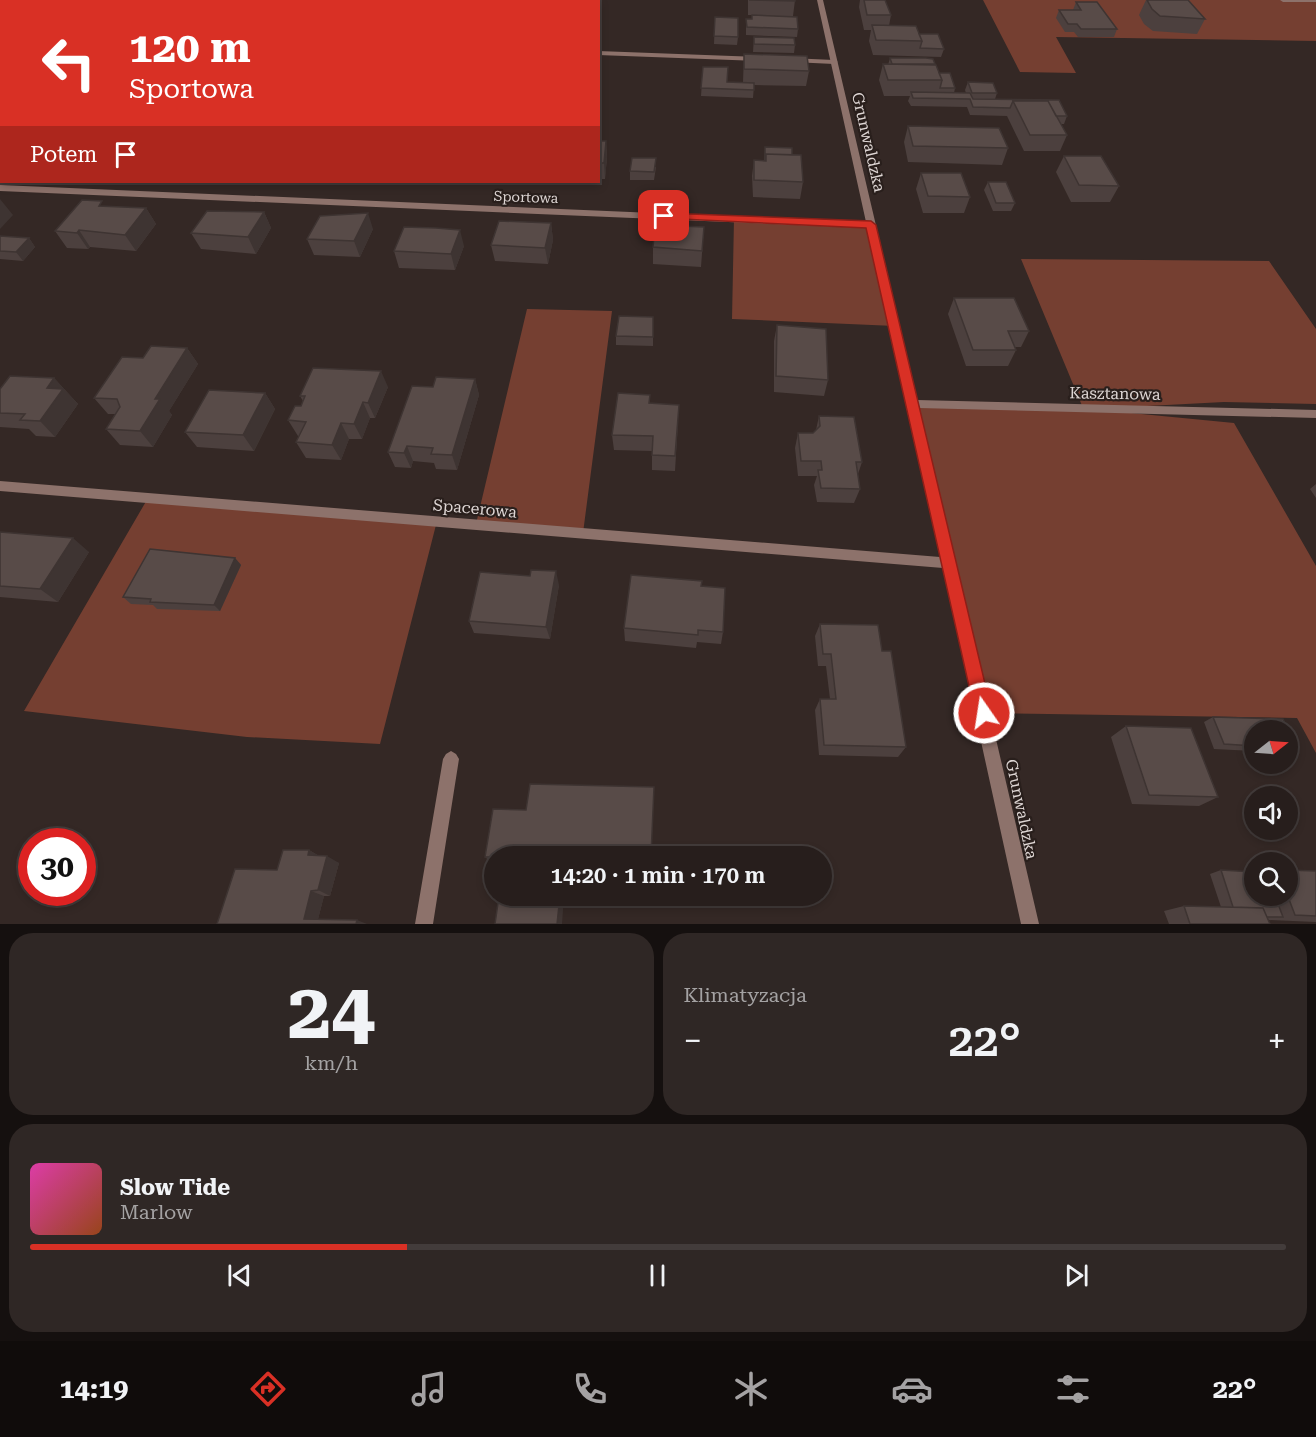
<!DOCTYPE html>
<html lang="pl">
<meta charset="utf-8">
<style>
:root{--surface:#271e1c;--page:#2f2725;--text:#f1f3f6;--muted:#a4a2a3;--line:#433c3b;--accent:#d93025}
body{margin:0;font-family:"Roboto Serif",serif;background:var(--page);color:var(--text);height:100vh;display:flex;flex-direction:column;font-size:22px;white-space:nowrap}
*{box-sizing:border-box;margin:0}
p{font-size:20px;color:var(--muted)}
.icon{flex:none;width:33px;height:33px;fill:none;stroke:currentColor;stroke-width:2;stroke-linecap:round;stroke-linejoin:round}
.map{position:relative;height:924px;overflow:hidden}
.drawer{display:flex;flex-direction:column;gap:9px;padding:9px;background:#15100f;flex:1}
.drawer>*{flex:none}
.hud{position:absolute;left:0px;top:0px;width:600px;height:183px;box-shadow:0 3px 9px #0003,0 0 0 2px var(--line);background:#d93025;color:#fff;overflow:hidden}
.needle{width:39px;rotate:73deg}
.controls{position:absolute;left:1244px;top:720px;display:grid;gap:12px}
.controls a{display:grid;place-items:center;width:54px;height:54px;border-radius:50%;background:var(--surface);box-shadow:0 3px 9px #0003,0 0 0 2px var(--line);font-size:30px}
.speed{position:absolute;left:18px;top:828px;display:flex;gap:12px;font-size:30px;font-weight:700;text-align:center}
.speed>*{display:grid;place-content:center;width:78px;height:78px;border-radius:50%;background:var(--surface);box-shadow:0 3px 9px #0003,0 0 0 2px var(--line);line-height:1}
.speed .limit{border:9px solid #d22;background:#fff;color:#111}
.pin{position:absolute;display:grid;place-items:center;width:51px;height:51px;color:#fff;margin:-26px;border-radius:12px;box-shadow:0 3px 9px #0006}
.me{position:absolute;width:66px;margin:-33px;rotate:347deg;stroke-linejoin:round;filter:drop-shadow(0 0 4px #0008)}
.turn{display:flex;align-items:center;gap:21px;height:126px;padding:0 30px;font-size:27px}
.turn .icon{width:78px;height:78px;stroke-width:2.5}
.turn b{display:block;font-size:42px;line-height:51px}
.then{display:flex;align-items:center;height:57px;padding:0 30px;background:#0003;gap:12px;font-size:22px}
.big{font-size:45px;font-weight:600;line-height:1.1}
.drawer .card{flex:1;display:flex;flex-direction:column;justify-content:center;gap:9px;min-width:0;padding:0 21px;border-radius:24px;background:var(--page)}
.drawer .dial{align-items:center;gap:0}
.dial b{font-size:78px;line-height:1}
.song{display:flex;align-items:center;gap:18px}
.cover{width:72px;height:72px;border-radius:9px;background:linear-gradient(135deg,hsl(320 70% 55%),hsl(20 70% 35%))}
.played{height:6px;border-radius:3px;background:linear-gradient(90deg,var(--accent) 30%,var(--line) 30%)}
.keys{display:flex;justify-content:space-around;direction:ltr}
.heat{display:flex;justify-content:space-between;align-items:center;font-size:33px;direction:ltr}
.drawer .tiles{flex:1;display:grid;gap:9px;grid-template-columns:1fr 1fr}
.card:last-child{grid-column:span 2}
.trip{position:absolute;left:484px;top:846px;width:348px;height:60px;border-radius:30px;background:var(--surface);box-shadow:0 3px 9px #0003,0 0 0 2px var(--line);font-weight:600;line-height:60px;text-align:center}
.tabs{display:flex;height:96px;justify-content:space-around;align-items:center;background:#100c0b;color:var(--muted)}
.tabs .icon{width:42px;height:42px}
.tabs .current{color:var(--accent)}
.tabs b{font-size:27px;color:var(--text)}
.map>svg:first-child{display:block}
.green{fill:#753f31}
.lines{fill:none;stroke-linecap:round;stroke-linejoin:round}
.path{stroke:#847a77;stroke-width:2;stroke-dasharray:1.5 3;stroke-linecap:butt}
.lane{fill:#8d726b;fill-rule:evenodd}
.street{fill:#8d726b;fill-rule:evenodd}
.wall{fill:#4c403e}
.shaded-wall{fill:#3e3432}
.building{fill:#584b48;stroke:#3e3432;stroke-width:1.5}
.route{fill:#d93025;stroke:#8d1f18;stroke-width:1.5}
.labels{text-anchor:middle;stroke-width:4.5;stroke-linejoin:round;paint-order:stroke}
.far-street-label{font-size:14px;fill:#ded6d4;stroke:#291f1c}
.street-label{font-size:16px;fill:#ded6d4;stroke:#291f1c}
</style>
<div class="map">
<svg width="1316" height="924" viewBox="0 0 1316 924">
<rect width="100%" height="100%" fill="#342825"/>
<path class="green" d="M983 0H1316V41L1056 37 1076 73 1020 72Z
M734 219 871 225 895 326 732 319Z
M1021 259 1269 261 1316 329V404L1224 402 1090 409 1234 423 1316 566V753L1297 718 984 713 912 404 1083 408Z
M527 309 612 311 583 533 476 524Z
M148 498 437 521 380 744 247 737 24 711Z"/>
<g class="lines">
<path class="path" d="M335 2 337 0"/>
<path class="lane" d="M598 51 759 57 763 59 759 61 598 55Z
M789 58 834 60 838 62 834 64 792 62H789Z"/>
<path class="street" d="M817 0H823L917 400 1316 410V418L919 408 1039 924H1021L943 568 0 491V481L940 557 867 228 0 191V185L866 222Z
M1280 0H1316V2H1283Z
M451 751 456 754 459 759 433 924H415L443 759 446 754Z"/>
</g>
<path class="wall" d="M748 0H795L793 16 798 29 797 37 746 35V19H752V15H748Z
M860 0H885L891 15 889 26 919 34 944 49 941 57 873 55 869 41 871 30H864L859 7Z
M1146 0 1205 19 1197 34 1153 31 1144 24 1139 15Z
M1076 2 1117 29 1114 37H1078L1074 32H1065L1056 18 1059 10H1073Z
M715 17 738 37 737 45 714 44Z
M754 37 795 45 794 53 753 52Z
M744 54 809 71 806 86 754 85 753 98 701 96 703 67 727 82H743Z
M890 58 939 73 955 88 954 93H966L965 90 968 82 997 93 995 99 1059 100 1067 116 1064 124H1061L1067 135 1060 151H1024L1007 116 970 115 967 107 911 106 908 101 910 96H884L879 80 883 64 888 65Z
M908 126 1008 148 1002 165 908 162 904 142Z
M2 132V164H0V133Z
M598 141H606L607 157 605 179H598Z
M765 147 792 155 803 182 800 199 753 197 752 176 754 160H764Z
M1064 156 1119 186 1110 202H1071L1056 172Z
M656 167 654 180H630V171Z
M921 173 970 197 964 213H923L916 189Z
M435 182H489L488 185 435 183Z
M988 182 1015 203 1011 211H993L984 190Z
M105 206 146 208 156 224 136 251 90 247 88 249 67 248 55 231Z
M264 212 271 228 256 254 201 249 191 233Z
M551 223 553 240 548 264 495 261 491 245Z
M704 227 701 267 653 264V247Z
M373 229 360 257 314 255 307 239Z
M0 236 29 238 35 247 23 261 0 259Z
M464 246 455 270 399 268 394 251Z
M954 298 1029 331 1021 347H1015L1016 350 1008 366H966L948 314Z
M653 317V346L616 345V336Z
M777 325 828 380 824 396 774 392V341Z
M187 348 198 364 169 411 172 415 153 447 120 445 106 429 116 414H108L94 398 143 358Z
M54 378 78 404 55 437 36 436 29 429 0 427V389Z
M475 379 479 395 457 470 436 469 434 463 413 461 411 468 395 467 388 452 433 387Z
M388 387 375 418H370L362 439H349L341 460 306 458 296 442 299 436H298L288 420 301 406 303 401 300 396Z
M265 393 275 409 254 451 197 447 185 432Z
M650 395V403L678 421 675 471 652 470V451L614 450 612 435Z
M819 416 862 462 858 474 860 489 854 503 817 502 814 485 817 476H798L795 448 798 433H813L816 430Z
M1316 484V498L1310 489Z
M0 532 89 552 58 602 0 597Z
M235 558 241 565 220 611 157 609 153 605 131 604 123 597Z
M559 585 550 639 474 633 469 621Z
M701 586 723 632 721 644 697 642 696 648 625 641 624 628Z
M820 624 882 651 906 747 898 757 819 755 815 710 820 699H830L826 666H818L815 636Z
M1213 717 1283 719 1296 748 1287 752V730H1254V751L1214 749 1204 722Z
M1126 726 1218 797 1199 806 1132 804 1111 737Z
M654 787V796L495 856V864L492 863 485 857 526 810Z
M309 850 319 856 339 863 330 896H324L318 919 217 924 277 870Z
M1221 870 1254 896H1287V870L1316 871V922L1268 920 1270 924H1169L1164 911 1184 906 1221 907 1210 874Z"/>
<path class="shaded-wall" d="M606 141 607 157 605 179 604 163Z
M0 199 13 215 0 229Z
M146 208 156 224 136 251 125 235Z
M264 212 271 228 256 254 248 237Z
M368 213 373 229 360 257 354 241Z
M551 223 553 240 548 264 545 248Z
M79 230 90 247 88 249 77 233Z
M460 230 464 246 455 270 451 254Z
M29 238 35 247 23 261 16 252Z
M187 348 198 364 169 411 172 415 153 447 140 431 155 399Z
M381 371 388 387 375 418 368 403Z
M54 378 78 404 55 437 40 421 47 388Z
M475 379 479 395 457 470 452 455Z
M265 393 275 409 254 451 243 435Z
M363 402 370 418 362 439 354 424Z
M341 423 349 439 341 460 332 445Z
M407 446 413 461 411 468 404 453Z
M73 538 89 552 58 602 40 589Z
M235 558 241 565 220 611 214 605Z
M556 571 559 585 550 639 546 627Z
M309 850 321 857 308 855Z
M327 856 339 863 330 896 318 890Z
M311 891 324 896 317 923 304 919Z
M560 896H564L562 924H557Z
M357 920 367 924H356Z"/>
<path class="building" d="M749 0H795V1Z
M864 0H885L891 15H867Z
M1147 0H1188L1205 19 1160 16 1152 9Z
M1076 2H1097L1117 29H1081L1077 24H1068L1059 10H1081Z
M752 15 797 17 798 29 747 27 746 19H752Z
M715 17 738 18V37L714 36Z
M872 25 916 26 922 41 876 40Z
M919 34H938L944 49 920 48 922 41Z
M754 37 794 38 795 45 754 44Z
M744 54 807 56 809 71 744 69Z
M890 58H926L933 59 935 64H892Z
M883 64 936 65 942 80H888Z
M703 67H728L727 82 754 83V90L701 88Z
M939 73H950L955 88H940L942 80Z
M968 82 993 83 997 93H972Z
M911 92 970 93 973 99 1059 100 1067 116H1056L1048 101H1013L1010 108 973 107 970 99 913 98Z
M1013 101H1048L1067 135H1030Z
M908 126 999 128 1008 148 913 146Z
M2 132V149H0V133Z
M598 141H606L604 163H598Z
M765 147 792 148V155L766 154 765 161Z
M766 154 801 155 803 182 754 180V160L766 161Z
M1064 156H1101L1119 186 1079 185Z
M632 158H656L654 172 630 171Z
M921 173H961L970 197 928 196Z
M988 182H1006L1015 203H996Z
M82 200 102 201 99 206 146 208 125 235 79 230 77 233 55 231Z
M207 211 264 212 248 237 191 233Z
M368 213 354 241 307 239 320 216Z
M499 221 551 223 545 248 491 245Z
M655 225 704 227 702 251 653 247Z
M404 227 436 228 460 230 451 254 394 251Z
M0 236 29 238 16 252 0 251Z
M954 298H1014L1029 331H1008L1016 350H973Z
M619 316 653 317V337L616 336Z
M777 325 826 329 828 380 776 376Z
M151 346 187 348 155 399H160L140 431 106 429 120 407 117 399 94 398 122 357 143 358Z
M313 368 381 371 368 403 363 402 354 424 341 423 332 445 296 442 306 422 288 420 295 406H301L305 396H300Z
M10 376 54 378 47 388 63 389 40 421 20 420 25 414 0 413V389Z
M436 377 475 379 452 455 431 454 433 448 407 446 404 453 388 452 412 386 433 387Z
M209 390 265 393 243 435 185 432Z
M618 393 650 395 649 403 679 405 675 456 652 455 653 436 612 435Z
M819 416 854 417 862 462H856L860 489 821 488 818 470H822L821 461H801L798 433H813L820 426Z
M0 532 73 538 40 589 0 586Z
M150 549 235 558 214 605 150 602 151 599 123 597Z
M531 570 556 571 546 627 469 621 480 572 530 576Z
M631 575 702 581 701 586 725 588 723 632 698 630V635L624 628Z
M820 624 878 625 882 651H891L906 747 824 745 820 699H836L831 654H823Z
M1213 717 1283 719 1296 748H1287V730H1254V746L1224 744Z
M1126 726 1191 728 1218 797 1149 795Z
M530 784 654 787 651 856 485 857 493 809 526 810Z
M283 850H309L308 855 327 856 318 890 311 891 304 919 357 920 356 924H217L235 869 277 870Z
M1221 870 1254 872V896H1275L1283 917H1267L1263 908 1233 907Z
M1287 870 1316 871V916L1295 915 1287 894Z
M499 896H560L557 924H495Z
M1184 906 1263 908 1270 924H1190Z"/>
<path class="route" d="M664 213 871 221 876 225 992 713 990 719 984 721 978 719 975 713 866 228 660 218V214Z"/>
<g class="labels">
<g class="far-street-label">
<text transform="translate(526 197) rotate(2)" y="5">Sportowa</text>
</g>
<g class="street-label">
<text transform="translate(869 142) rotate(77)" y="6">Grunwaldzka</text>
<text transform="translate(1115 393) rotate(1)" y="6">Kasztanowa</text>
<text transform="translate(475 508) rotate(5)" y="6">Spacerowa</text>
<text transform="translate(1022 809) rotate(78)" y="6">Grunwaldzka</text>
</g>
</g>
</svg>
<div class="controls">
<a><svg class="needle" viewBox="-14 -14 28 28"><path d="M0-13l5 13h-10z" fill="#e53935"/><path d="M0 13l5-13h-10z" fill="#a4a2a3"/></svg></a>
<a><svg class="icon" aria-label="sound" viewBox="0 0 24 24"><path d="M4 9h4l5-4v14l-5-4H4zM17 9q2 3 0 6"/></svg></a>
<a><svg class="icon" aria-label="search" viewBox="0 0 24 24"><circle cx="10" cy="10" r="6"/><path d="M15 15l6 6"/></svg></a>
</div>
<div class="speed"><div class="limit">30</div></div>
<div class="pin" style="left:664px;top:216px;background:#d93025"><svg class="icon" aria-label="arrive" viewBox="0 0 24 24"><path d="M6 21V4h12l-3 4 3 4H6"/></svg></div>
<svg class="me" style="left:984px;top:713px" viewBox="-20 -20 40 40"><circle r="17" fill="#d93025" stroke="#fff" stroke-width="3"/><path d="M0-11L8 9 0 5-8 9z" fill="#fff"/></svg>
<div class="trip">14:20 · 1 min · 170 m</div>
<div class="hud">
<div class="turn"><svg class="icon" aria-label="left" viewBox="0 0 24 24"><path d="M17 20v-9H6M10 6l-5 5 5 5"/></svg><div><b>120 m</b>Sportowa</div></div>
<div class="then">Potem<svg class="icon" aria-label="arrive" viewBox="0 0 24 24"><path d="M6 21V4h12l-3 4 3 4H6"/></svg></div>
</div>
</div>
<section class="drawer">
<div class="tiles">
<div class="card dial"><b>24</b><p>km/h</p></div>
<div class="card"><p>Klimatyzacja</p>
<div class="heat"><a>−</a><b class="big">22°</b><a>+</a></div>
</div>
<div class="card">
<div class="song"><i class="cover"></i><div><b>Slow Tide</b><p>Marlow</p></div></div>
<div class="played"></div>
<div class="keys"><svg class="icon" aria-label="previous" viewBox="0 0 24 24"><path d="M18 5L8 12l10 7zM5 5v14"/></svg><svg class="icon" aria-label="pause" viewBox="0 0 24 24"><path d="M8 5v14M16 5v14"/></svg><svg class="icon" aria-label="next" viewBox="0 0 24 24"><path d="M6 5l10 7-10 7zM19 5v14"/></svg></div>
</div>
</div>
</section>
<nav class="tabs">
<b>14:19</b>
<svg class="icon current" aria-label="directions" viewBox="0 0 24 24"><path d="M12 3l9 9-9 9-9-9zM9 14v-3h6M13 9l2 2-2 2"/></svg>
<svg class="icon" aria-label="music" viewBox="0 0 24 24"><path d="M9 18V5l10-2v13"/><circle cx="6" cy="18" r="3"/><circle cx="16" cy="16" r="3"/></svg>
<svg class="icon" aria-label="phone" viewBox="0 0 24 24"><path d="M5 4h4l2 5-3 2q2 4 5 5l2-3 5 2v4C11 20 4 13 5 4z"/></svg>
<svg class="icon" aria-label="climate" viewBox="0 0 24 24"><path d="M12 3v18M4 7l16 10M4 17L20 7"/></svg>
<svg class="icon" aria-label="car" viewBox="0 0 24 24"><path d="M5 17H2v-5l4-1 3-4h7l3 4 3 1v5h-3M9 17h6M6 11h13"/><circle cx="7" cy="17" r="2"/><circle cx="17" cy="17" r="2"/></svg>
<svg class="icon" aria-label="filters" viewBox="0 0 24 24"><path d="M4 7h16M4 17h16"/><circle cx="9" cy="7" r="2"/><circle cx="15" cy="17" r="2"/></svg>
<b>22°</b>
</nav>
